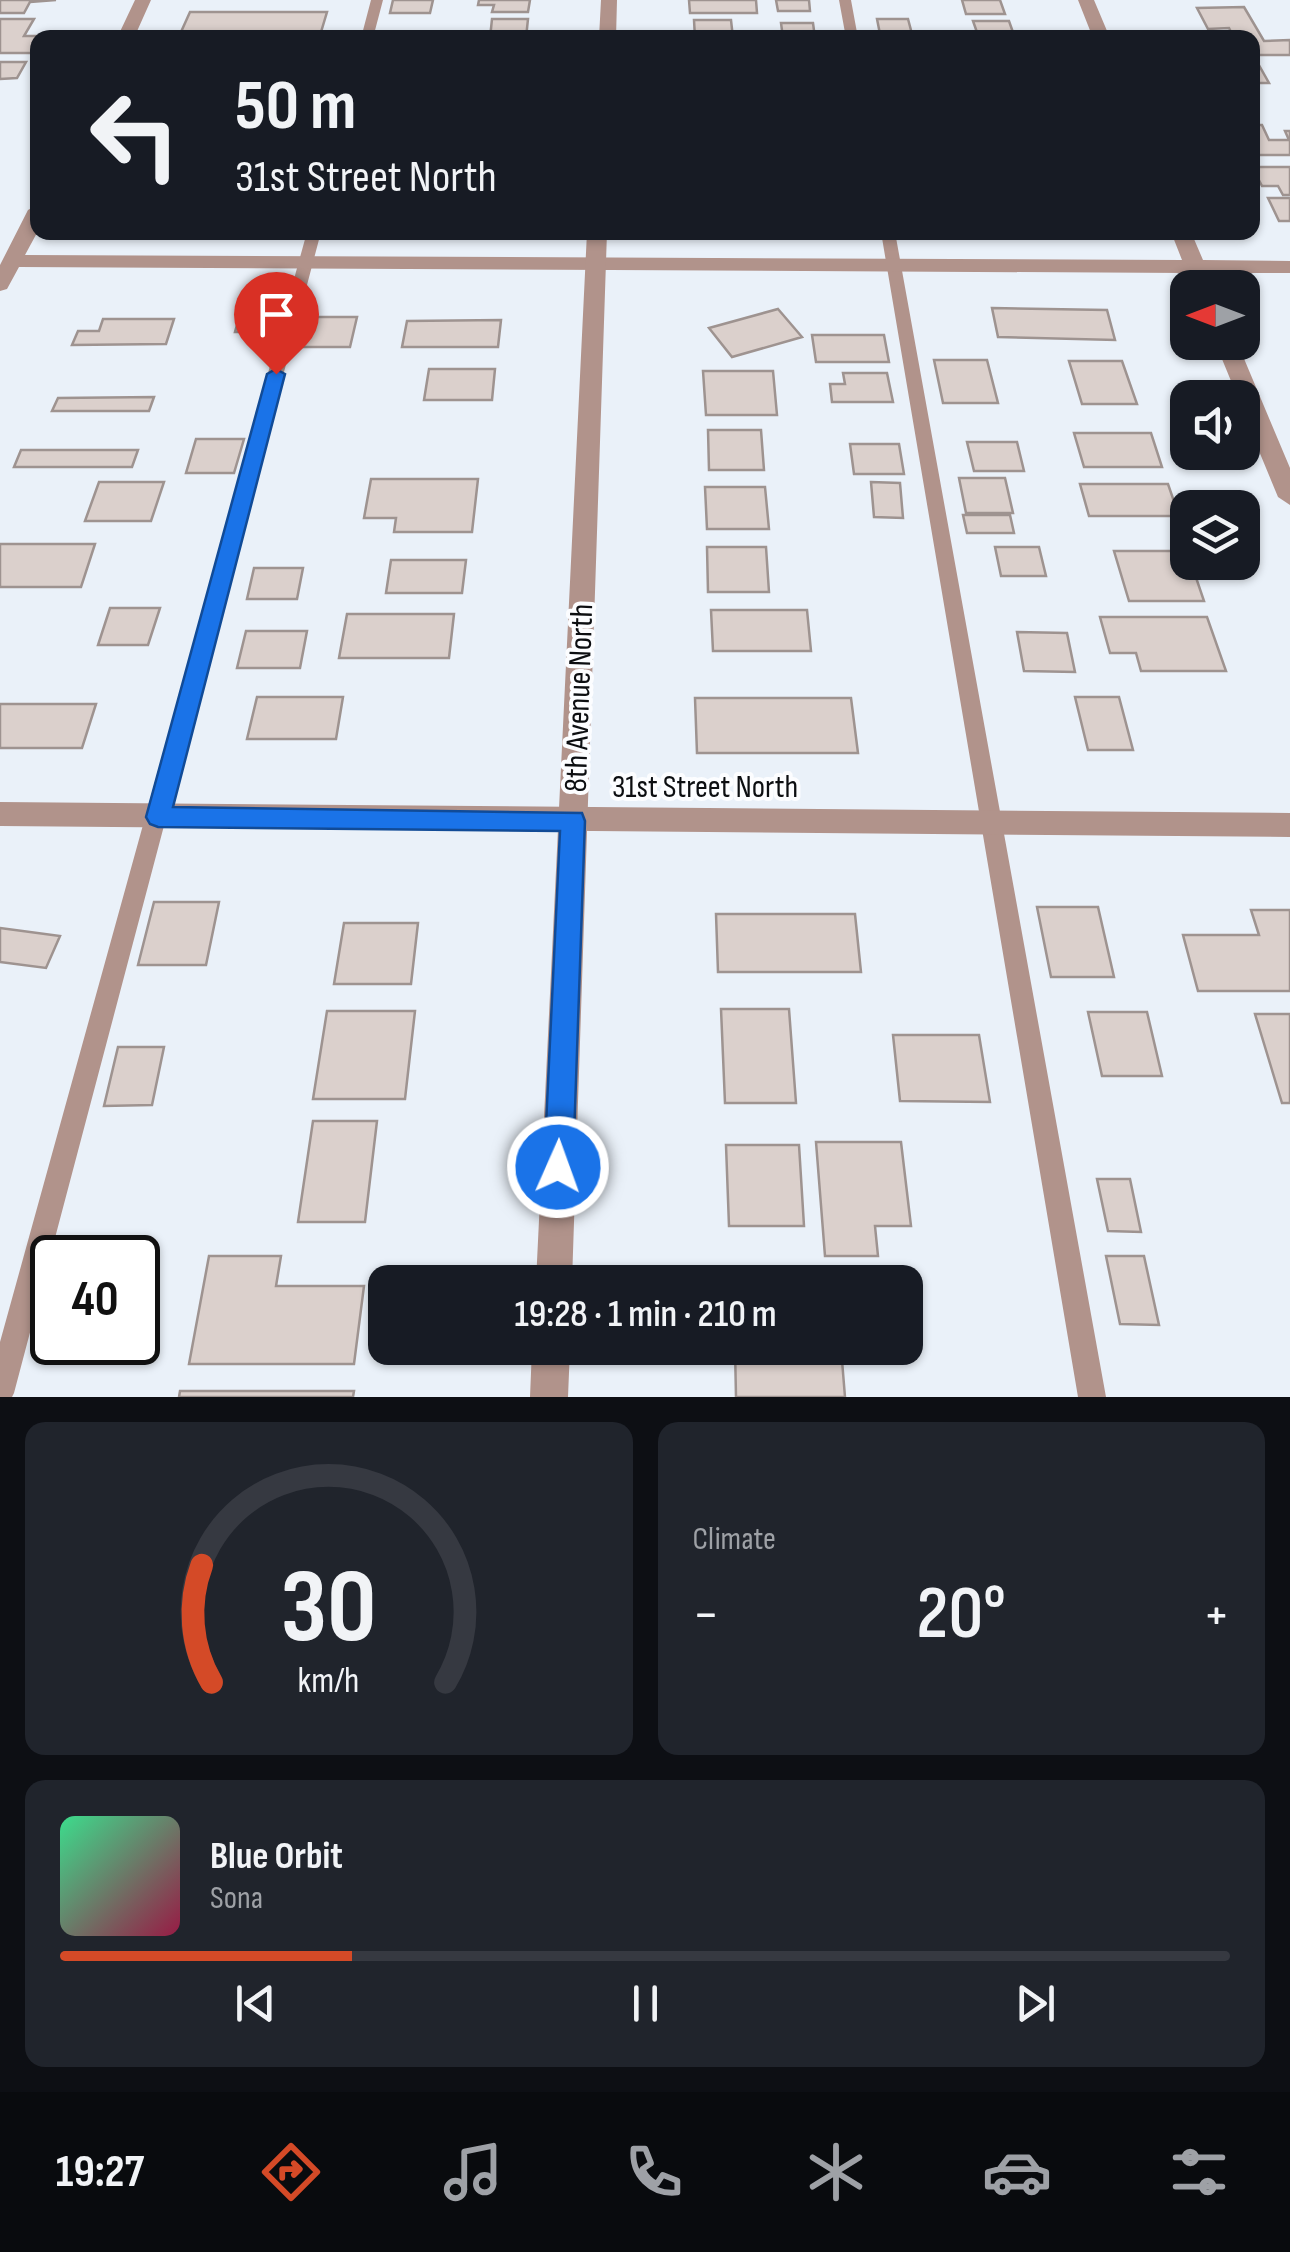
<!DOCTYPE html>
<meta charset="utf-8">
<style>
:root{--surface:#171b24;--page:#20242c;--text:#f1f3f6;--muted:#9ea1a6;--line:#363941;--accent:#d44a27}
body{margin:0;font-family:"Sofia Sans Condensed",sans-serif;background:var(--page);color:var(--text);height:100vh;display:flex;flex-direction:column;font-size:38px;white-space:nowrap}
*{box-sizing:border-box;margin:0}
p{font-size:32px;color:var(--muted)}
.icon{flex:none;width:55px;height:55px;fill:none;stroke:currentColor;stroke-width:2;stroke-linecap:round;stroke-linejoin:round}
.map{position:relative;height:1397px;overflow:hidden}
.drawer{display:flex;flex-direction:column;gap:25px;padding:25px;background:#0d0f14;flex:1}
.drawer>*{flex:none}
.banner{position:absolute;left:30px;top:30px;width:1230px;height:210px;border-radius:20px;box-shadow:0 2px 8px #0004;background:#171b24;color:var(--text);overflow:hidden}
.needle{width:65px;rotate:270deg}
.controls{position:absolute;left:1170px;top:270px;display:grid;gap:20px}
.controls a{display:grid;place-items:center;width:90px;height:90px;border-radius:20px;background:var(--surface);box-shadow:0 2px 8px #0004;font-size:50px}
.speed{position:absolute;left:30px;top:1235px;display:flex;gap:20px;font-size:50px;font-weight:700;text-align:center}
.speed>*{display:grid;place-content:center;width:130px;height:130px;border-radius:50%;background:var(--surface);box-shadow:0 2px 8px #0004;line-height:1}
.speed .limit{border:5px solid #111;border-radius:15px;background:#fff;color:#111}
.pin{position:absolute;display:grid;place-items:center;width:85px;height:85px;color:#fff;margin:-102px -42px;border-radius:50% 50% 50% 0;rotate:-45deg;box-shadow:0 0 10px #0007}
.pin .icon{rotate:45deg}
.me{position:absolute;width:110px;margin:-55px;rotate:2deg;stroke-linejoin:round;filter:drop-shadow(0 0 8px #0008)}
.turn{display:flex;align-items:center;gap:35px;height:210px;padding:0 40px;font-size:45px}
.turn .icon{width:130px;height:130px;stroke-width:2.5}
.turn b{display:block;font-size:70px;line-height:85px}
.big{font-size:75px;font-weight:600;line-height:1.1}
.drawer .card{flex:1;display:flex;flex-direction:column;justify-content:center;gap:15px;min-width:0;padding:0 35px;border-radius:20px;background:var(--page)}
.drawer .dial{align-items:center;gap:0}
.dial svg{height:260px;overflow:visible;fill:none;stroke:var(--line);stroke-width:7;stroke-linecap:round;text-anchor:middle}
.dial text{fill:var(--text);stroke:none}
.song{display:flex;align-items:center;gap:30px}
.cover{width:120px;height:120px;border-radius:15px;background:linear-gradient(135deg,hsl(150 70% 55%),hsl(340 70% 35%))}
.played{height:10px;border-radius:5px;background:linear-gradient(90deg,var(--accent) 25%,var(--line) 25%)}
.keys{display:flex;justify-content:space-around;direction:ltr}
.heat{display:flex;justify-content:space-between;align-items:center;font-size:55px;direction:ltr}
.drawer .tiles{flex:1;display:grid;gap:25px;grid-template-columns:1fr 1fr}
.card:last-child{grid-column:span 2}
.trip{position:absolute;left:368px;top:1265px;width:555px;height:100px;border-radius:20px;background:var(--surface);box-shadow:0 2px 8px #0004;font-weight:600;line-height:100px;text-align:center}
.tabs{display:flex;height:160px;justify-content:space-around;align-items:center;background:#090b0e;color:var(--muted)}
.tabs .icon{width:70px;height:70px}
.tabs .selected{color:var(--accent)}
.tabs b{font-size:45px;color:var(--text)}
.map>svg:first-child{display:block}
.building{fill:#dbd0cc;stroke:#9e9390;stroke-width:2.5}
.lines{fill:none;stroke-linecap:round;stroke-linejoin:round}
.service{fill:#b1938b;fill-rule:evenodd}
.minor{fill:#b1938b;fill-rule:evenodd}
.tertiary{fill:#b1938b;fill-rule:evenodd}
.route{fill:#1a73e8;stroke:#114b97;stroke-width:2.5}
.labels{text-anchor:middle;stroke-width:8;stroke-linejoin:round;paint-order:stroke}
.street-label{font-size:32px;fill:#0c0e11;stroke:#fcfdff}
</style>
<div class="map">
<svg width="1290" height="1397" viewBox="0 0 1290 1397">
<rect width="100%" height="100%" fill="#eaf1f9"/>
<path class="building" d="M0 0H56L30 2 24 13H0Z
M393 0H433L430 13H390Z
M479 0H530L528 12H492L494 5H478Z
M689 0H756L757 13H690Z
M776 0H809L810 11H778Z
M962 0H1000L1005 14H966Z
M1244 7 1264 41 1290 40V55H1252V38H1234L1229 28 1208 29 1197 8Z
M190 12H327L321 32H181Z
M0 19H34L24 36H41L32 53H0Z
M492 19H528L526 38H490Z
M877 19H908L912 34H880Z
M694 20H731L733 38H695Z
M973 21H1009L1015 38H979Z
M781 23H813L815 38H783Z
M1252 60H1256L1269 83H1252Z
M0 62H26L17 78 0 79Z
M1252 125H1262L1269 140H1289L1285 131H1290V155H1252Z
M1252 167H1290V195H1283L1278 186H1262Z
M1268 198H1290V221H1279Z
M243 304H282L274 332H235Z
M992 308 1107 310 1115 340 998 337Z
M778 309 802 337 732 357 709 328Z
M311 317H357L350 347H303Z
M103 319H174L166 344 72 345 78 331H99Z
M501 320 498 347H402L407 321Z
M812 335H884L889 362H816Z
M934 360H987L998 403H943Z
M1069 361H1122L1137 404H1082Z
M429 369H495L492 400H424Z
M703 371H773L777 415H706Z
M843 373H887L893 402H832L830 384H845Z
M154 397 149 411H52L58 398Z
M708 430H761L764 470H709Z
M1074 433H1151L1162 467H1084Z
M196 439H244L234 473H186Z
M967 442H1017L1024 471H974Z
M850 444H899L904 474H854Z
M21 450H138L132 467H14Z
M959 478H1005L1013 513H966Z
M371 479H478L472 532H394L396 518H364Z
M99 482H164L151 521H85Z
M871 482 900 483 903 518 874 517Z
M1080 484H1168L1179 516H1089Z
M705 487H765L769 529H707Z
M963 515H1010L1014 533H967Z
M0 544H95L81 587H0Z
M707 547H766L769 592H708Z
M995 547H1039L1046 576H1001Z
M1114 551H1187L1204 601H1129Z
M391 560H466L462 593H386Z
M254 568H303L297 599H247Z
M110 608H160L148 645H98Z
M711 610H807L811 651H713Z
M347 614H454L449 658H339Z
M1100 617H1207L1226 671H1141L1136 653H1110Z
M246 631H307L300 668H237Z
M1017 632 1067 633 1075 672 1024 671Z
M257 697H343L336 739H247Z
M1075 697H1119L1133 750H1088Z
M695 698H851L858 753H697Z
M0 704H96L82 748H0Z
M154 902H219L206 965H138Z
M1037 907H1098L1114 977H1051Z
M1251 910H1290V991H1198L1183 935H1259Z
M716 914H855L861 972H718Z
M344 923H418L411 984H334Z
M0 928 60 936 46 968 0 962Z
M721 1009H789L796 1103H725Z
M327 1011H415L405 1099H313Z
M1088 1012H1147L1162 1076H1102Z
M1255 1014H1290V1103H1282Z
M893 1035H979L990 1102 900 1101Z
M118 1047H164L152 1105 104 1106Z
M313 1121H377L365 1222H298Z
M816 1142H901L911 1226H875L878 1256H825Z
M726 1145H799L804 1226H729Z
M1097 1179H1130L1141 1232 1108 1231Z
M209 1256H281L276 1286H364L354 1364H189Z
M1106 1256H1144L1159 1325 1120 1324Z
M52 1301V1342H131L128 1359H38Z
M735 1348H841L845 1397H736Z
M180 1391H354L353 1397H179Z"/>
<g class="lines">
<path class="service" d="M371 0H383L373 38H361Z
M839 0H851L858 38H846Z
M307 232H321L14 1393 12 1397H0V1342Z
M881 232H895L1106 1397H1078Z"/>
<path class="minor" d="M135 0H151L134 38H117Z
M1078 0H1094L1110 38H1093Z
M38 204V231L25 255 1182 260 1171 232H1191L1203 260 1290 261V273H1208L1214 288H1193L1187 273 19 267 7 289 0 291V265L28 210Z
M1215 342H1237L1290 468V505L1278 497 1242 410V398H1238Z
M0 802 1290 813V837L0 826Z"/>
<path class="tertiary" d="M601 0H617L616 38H599Z
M587 232H607L572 1282H536Z
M532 1348H570L568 1397H530Z"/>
</g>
<path class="route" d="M276 369 285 374 173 807 582 813 585 821 573 1167 569 1177 558 1181 548 1177 544 1167 560 831 158 827 150 824 146 817 267 374Z"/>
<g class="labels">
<g class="street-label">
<text transform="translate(578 698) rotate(-88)" y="11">8th Avenue North</text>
<text x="705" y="797">31st Street North</text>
</g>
</g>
</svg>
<div class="controls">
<a><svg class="needle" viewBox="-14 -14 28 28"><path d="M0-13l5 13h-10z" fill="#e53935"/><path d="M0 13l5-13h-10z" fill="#9ea1a6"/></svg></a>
<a><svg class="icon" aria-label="sound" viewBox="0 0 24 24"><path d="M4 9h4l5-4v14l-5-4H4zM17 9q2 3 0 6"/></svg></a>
<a><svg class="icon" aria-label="layers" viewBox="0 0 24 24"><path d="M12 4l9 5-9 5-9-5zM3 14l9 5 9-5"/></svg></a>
</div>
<div class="speed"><div class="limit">40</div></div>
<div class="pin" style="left:276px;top:374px;background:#d93025"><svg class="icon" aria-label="arrive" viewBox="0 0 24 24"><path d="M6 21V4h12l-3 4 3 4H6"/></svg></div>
<svg class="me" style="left:558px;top:1167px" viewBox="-20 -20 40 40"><circle r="17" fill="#1a73e8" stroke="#fff" stroke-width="3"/><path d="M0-11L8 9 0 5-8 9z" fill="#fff"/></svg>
<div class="trip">19:28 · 1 min · 210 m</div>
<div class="banner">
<div class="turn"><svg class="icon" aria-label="left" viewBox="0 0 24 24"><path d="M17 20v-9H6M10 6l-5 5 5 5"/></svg><div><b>50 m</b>31st Street North</div></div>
</div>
</div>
<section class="drawer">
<div class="tiles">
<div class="card dial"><svg viewBox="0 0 100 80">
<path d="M14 69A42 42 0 1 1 86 69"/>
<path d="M14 69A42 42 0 0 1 11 33" stroke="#d44a27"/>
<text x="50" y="56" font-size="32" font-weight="700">30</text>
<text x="50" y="72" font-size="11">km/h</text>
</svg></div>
<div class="card"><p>Climate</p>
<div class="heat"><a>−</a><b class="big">20°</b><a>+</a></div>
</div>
<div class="card">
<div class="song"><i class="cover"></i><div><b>Blue Orbit</b><p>Sona</p></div></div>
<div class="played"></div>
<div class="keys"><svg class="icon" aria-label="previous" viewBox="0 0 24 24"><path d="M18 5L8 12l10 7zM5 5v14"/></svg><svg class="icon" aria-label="pause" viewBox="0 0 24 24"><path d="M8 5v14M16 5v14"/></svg><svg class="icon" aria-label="next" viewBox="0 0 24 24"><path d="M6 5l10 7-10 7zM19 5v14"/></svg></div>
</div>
</div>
</section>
<nav class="tabs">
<b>19:27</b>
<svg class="icon selected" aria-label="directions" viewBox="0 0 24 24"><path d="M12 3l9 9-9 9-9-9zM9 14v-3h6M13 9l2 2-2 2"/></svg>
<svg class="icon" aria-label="music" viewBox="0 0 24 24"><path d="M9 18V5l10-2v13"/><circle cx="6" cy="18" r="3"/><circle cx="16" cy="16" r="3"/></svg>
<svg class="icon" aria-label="phone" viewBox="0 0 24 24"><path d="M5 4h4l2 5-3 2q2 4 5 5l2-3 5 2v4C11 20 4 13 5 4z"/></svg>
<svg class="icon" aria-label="climate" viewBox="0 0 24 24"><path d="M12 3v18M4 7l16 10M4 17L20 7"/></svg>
<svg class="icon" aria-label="car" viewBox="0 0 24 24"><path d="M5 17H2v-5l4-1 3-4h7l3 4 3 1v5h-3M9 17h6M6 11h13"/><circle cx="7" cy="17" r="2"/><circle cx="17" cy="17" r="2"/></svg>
<svg class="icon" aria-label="filters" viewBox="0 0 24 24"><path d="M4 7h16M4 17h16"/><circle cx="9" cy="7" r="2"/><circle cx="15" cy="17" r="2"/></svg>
</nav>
